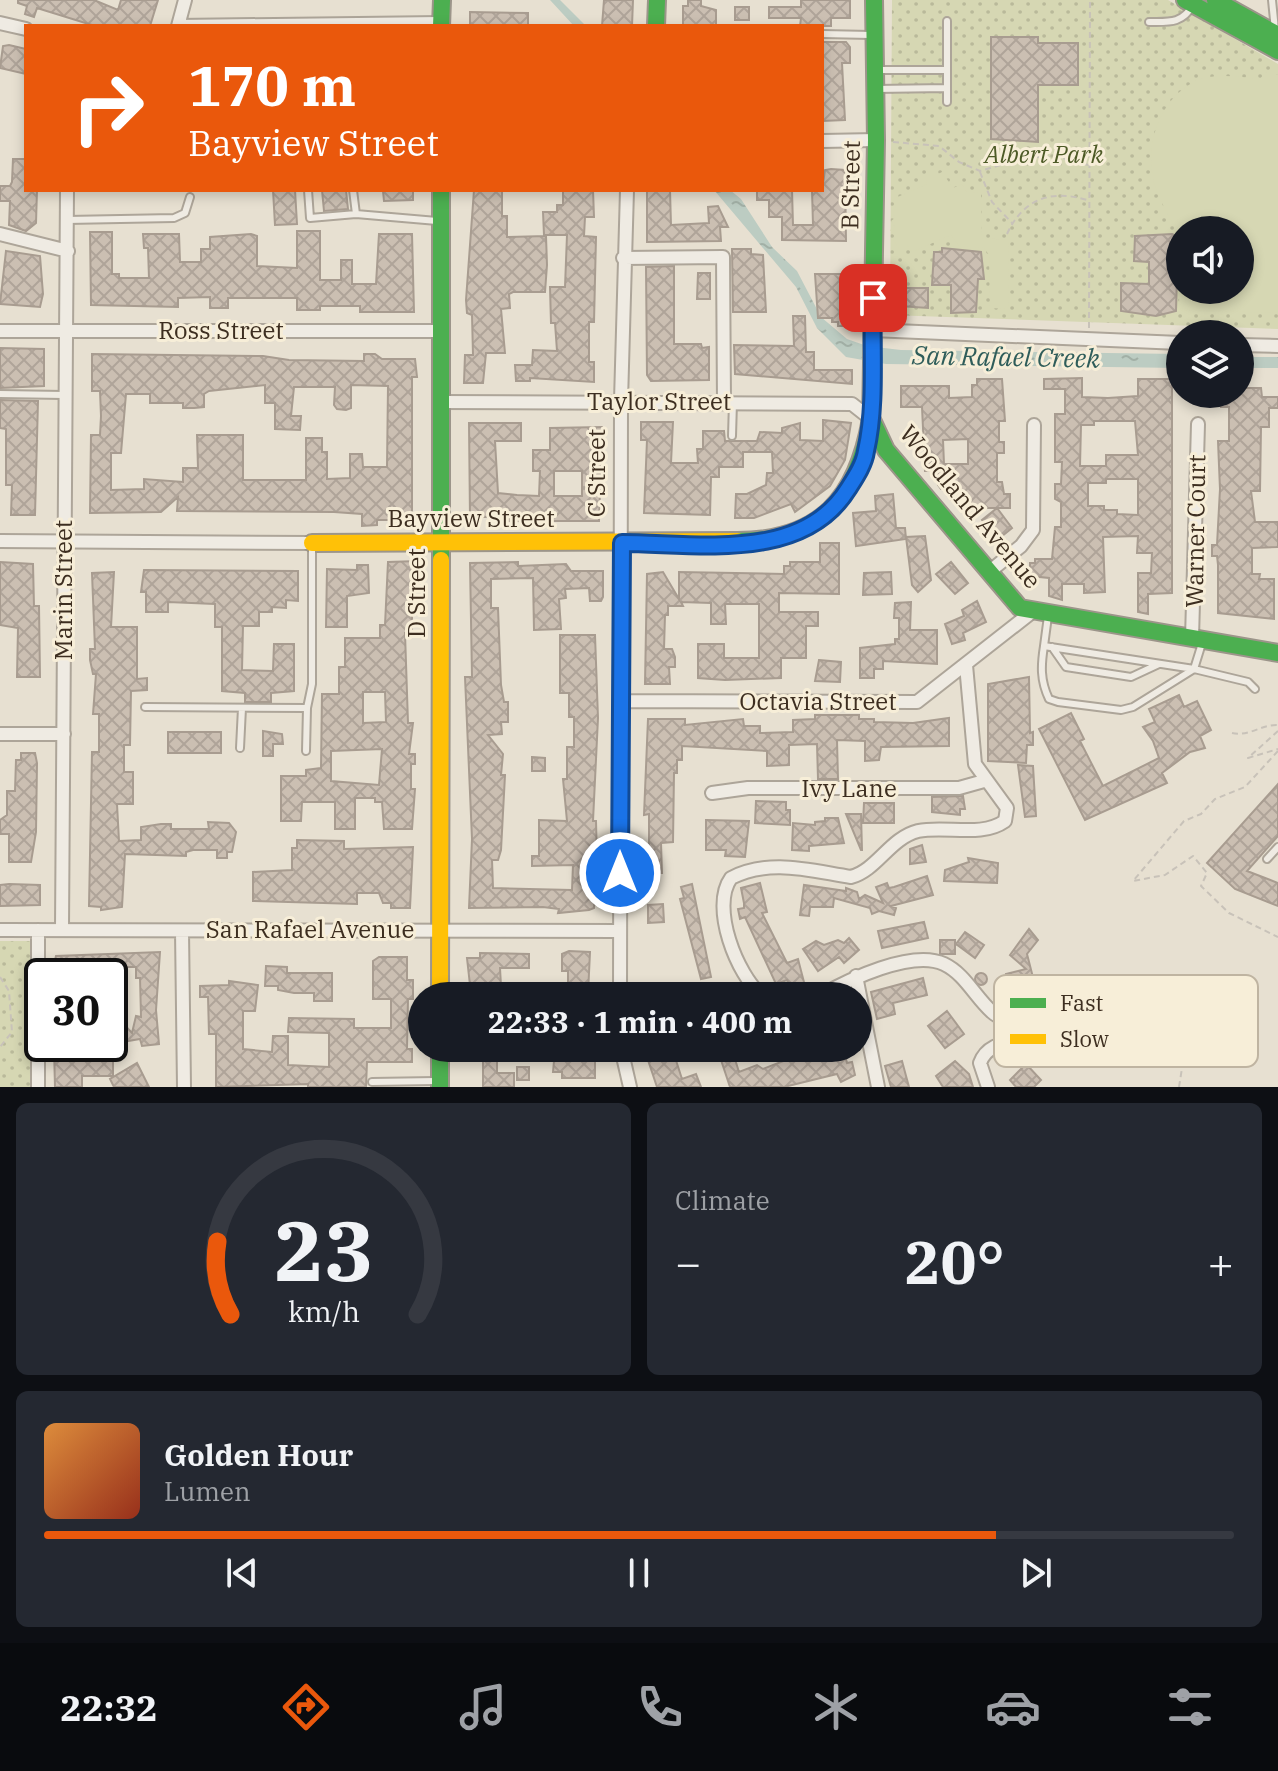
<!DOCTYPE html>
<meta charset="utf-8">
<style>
:root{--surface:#171b24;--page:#242831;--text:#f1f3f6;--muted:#9ea1a6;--line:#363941;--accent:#ea580c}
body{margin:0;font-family:"IBM Plex Serif",serif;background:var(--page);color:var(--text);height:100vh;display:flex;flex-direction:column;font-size:30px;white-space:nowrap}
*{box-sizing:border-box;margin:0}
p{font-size:26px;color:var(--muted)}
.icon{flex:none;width:44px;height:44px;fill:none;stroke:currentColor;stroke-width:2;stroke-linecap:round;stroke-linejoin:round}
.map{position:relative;height:1087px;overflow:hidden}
.sheet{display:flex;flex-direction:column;gap:16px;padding:16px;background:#0d0f14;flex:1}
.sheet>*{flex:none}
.top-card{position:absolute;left:24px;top:24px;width:800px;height:168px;border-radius:0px;box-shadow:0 4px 12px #0003;background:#ea580c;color:#fff;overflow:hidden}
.buttons{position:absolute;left:1166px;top:216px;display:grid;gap:16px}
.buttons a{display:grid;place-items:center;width:88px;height:88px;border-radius:50%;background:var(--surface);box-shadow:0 4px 12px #0003;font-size:40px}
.speed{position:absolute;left:24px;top:958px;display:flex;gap:16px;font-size:40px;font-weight:700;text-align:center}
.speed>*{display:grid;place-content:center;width:104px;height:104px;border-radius:50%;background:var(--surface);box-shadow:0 4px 12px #0003;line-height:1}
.speed .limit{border:4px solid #111;border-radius:12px;background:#fff;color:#111}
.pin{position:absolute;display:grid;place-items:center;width:68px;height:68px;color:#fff;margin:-34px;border-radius:16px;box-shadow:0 4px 12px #0006}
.me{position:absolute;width:88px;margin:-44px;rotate:0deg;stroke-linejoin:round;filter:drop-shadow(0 0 6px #0008)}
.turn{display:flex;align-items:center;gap:28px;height:168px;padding:0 32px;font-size:36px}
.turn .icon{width:104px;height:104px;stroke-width:2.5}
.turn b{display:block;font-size:56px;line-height:68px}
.big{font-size:60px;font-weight:700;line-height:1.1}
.sheet .card{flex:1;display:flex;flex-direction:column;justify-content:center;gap:12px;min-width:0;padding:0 28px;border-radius:12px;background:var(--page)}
.sheet .dial{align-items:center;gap:0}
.dial svg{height:208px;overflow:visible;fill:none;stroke:var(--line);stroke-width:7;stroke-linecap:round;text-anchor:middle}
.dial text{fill:var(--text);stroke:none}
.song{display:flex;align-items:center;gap:24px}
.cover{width:96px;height:96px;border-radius:12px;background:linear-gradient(135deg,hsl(30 70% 55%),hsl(10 70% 35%))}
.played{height:8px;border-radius:4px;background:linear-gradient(90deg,var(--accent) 80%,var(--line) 80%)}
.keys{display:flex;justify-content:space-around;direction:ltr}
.heat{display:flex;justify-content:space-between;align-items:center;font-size:44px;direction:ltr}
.sheet .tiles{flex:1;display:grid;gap:16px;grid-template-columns:1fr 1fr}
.card:last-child{grid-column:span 2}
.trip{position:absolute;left:408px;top:982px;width:464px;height:80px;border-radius:40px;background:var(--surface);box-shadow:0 4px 12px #0003;font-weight:700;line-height:80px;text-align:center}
.dock{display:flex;height:128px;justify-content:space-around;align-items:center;background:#090b0e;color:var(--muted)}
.dock .icon{width:56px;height:56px}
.dock .current{color:var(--accent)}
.dock b{font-size:36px;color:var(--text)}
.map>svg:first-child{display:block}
.park{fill:url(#park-dots);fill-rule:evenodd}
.garden{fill:#d6d7b3}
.water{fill:url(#water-ripples)}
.building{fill:url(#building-cross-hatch);stroke:#a89c90;stroke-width:2;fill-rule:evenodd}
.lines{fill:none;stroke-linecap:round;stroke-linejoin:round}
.lane-casing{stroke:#ada599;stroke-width:10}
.street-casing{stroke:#ada599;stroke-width:16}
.fast-casing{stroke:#9c958a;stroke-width:20}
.slow-casing{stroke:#9c958a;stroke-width:20}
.path{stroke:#c8c2b9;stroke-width:2;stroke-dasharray:6 4;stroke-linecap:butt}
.lane{stroke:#efebe3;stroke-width:6}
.street{stroke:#efebe3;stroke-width:12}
.fast{stroke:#4caf50;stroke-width:16}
.slow{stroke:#ffc107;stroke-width:16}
.route-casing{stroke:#114b97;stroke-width:20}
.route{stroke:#1a73e8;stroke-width:14}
.labels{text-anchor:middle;stroke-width:6;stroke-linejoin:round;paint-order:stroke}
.park-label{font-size:24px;font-style:italic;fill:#4d5a26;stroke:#f7eed8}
.street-label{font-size:24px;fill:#3d2e20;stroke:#f7eed8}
.water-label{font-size:26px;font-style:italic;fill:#2f5d5a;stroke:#f7eed8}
.key{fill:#f7eed8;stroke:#bfb4a1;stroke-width:2}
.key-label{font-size:22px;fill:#3d2e20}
</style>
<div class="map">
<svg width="1278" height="1087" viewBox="0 0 1278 1087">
<defs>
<pattern id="park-dots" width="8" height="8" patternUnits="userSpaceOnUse" patternTransform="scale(2)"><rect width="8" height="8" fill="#d6d7b3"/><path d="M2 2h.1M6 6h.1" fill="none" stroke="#b9b99a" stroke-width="1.8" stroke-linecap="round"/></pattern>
<pattern id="water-ripples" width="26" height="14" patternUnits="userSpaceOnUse" patternTransform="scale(2)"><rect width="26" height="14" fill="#bcccc2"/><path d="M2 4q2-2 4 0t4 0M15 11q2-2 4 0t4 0" fill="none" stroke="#a2b0a6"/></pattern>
<pattern id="building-cross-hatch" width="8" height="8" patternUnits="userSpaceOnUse" patternTransform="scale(2)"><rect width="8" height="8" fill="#cbbfb2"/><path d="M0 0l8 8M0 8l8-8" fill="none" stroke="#afa499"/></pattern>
</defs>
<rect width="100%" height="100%" fill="#e7e0d1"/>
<path class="park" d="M892 0H1168L1278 64V329L890 315ZM1180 230H1240V290H1180Z
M0 941H33L32 1087H0Z"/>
<path class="garden" d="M1268 70 1278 75V313L1179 310 1180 253V290H1240V230H1180V236C1172 221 1163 207 1157 192 1142 154 1156 103 1192 83 1212 72 1238 77 1260 79Z
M942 172 953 188 962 184 967 193 981 192 982 238 1009 240 1008 309 990 308 989 255 984 248 959 246 951 235 912 252 907 245 899 249 893 239 895 236 890 230 895 227 891 221 895 218 893 212 896 209 893 199 927 184 926 180Z"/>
<path class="water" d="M550 0H560L586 26H574Z
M714 190H730L741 199 772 247 797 271 821 317 847 339 867 346 901 350 1180 354V368L886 364 846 357 817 328 796 287Z
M1240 357H1278V368H1240Z"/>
<path class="building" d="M18 0H94L118 10 121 0H158L150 26H95L37 8 34 17 25 14 27 6 18 3Z
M604 0H633L632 26H602Z
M688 0H701V6L716 10V26H683V6H688Z
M801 0H850V18H831V26H800L801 18H769V7H801Z
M735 7H749V20H735Z
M470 12 528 13V26H470Z
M991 37H1038V43H1078V85H1038V142L991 139Z
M822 42H846L850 47V63H842L845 120 822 121Z
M9 45 26 49V74L0 68 3 46Z
M13 159H26V190H37L36 223 26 231 9 225 10 201H0V186H10L12 182Z
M831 169 845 170 846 241 782 240V217H769V200H757V190H792L793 225H813L812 190H822L825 170Z
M273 190H295L297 224 275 225Z
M322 190H346L348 209 324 211Z
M474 190H502V216H507V237L546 236 547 265 545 292H513L509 294 510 308 501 309 505 353H486L483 383H464L465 355H473L472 315 467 313 466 300Z
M563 190H593L594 217H585L584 236 596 237 594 322H589V362H594V382L530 378V381H516L515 365H532L533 350 557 351 555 323H551L550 287H565L567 235H544L543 212H557V205H563Z
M647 190H670L671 225 709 223 708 207 718 206 728 227H720L721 241 647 242Z
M383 191H413V200L384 201Z
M297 231H320V280H341V260H352V284H376L379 234H412L414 312H360V306H320V310H297V298H228V308H210V297L178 298V307L91 305 90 232H112V274H119V278H149L148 248H144L143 234H179L180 262H201V249H210V237L251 234 257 236V266L297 268Z
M1172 234 1178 237 1176 311 1156 316 1121 311V283L1149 284V262L1134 261 1135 236Z
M942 248 981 252 984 279H978L976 312 951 313V285H932L934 252H942Z
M732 249H751V254L763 255 766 312H733Z
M6 251 40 256 43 294 40 307 0 304Z
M674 266V344H701L702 348 709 347V380L651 381 647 375 646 267Z
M698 273H710V299H697Z
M815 274H841L844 288H849L851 295V326H838V322H832V318H818Z
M900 288H928V308L900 306Z
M793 316H805L806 352H814V370H852V384L735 374 734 345 794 346Z
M0 348 44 349V386L0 388Z
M92 354 263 356 289 360 364 361V354H375L382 359H415L417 377H412V520H377V525L362 526V514L334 512 177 511 178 497 161 512 90 513 91 435H100L101 416 100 391H92ZM265 385V403H275V429L300 430 301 416H291L294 387H335L334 405 337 409 346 410 351 408V385L388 386 387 467H363L362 454H350V478L327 479V452H322V438H306V480H243V435H197L198 468H183V482L144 479V489L111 490V453H121L126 394H150V403H183V408H194L204 407V394L209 391Z
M1082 378V397L1108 398 1138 396V379H1172V593L1148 594V614L1138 612V573H1151L1152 553H1137L1138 536 1103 537 1105 592 1084 593V584H1062V600L1049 596V578L1030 576V563H1035V559H1052L1055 527H1061V502L1055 499V484H1061L1062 462H1055V414H1065V389H1044V379ZM1094 421H1135L1138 455H1106V466H1080L1081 425H1094ZM1106 479H1138V515L1117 514V510H1104V506H1088V483H1106Z
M977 379H1002L1005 421H999V442H1004V453H997V482H1002L1004 494H1010V508H978L951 500V489H941L938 485V470L925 471 922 407H901V386H949V398L972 397V385H977ZM968 439V464H944L943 440Z
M1240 388H1261L1262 397H1278V408H1269V427H1261L1260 491H1251L1255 522H1278V547L1252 548V574H1260L1259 579H1274V619L1218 613V565L1217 556H1212V545H1217L1220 489 1218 441H1229V407H1221V394H1240Z
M0 400 38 401 35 515H11L12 485H6V429L0 428Z
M823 420 851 423 845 460 830 486 795 512 791 504 754 518H735L736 494H747L766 485 767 473H773L772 452H743V467H719V477H711L710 515 644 513 647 440H641V422H673L671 463H698L697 449H703V431H724L725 441H757L760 432 782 433V428L800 423V440L823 441Z
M469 423H521V441H495L498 493 517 495 539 496 540 471H533V450H550V428L602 427 599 521H509V517H470ZM554 471H582V496H554Z
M893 494 896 528H905L906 539 856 546 853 513 876 511 875 496Z
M997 508 1012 528 997 540 982 520Z
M925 536 931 580 918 592 912 585 906 537Z
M820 543H839V594L779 593V612H818V626H806V658H781V678L725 680 698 678V644H724V658H759V604H725L726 624H711V603L681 602 683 606H668V615H665L664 649H672L675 657V667H669L670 684H645L647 574 663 572 679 599V572L784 574V566H790V562H820Z
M418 561 417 575 412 578V633H405L408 723H413L409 754H415V764H411V789H415L412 829H384L382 802H375V798H355V829H335V802H302L301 821H281V776H306V770L321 768 322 694H339V667H345V638H380V625H385L388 562ZM363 692H385L386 722 363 723ZM382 749 379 785 331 781V751Z
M0 562 33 564 34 606H39L40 677H17L18 628 0 625Z
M518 562V566L566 564 571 571H603V597L601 601H590L589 588 565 589 566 598 559 599 561 629 534 630 533 578 491 579V608H498L501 685 504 702H508V722H501L502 734 488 735 503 754 501 775H505L501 850 498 860H492L493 888 572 890 573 865 532 866V856H539V820L567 821 563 779H567V747H574V717H569V693H560V635H595L598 718 593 821H596L597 861 594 908 589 910 558 913 559 909 543 907 469 908 472 839 465 677H472L470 563Z
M951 562 968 583 955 594 936 574Z
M357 565H368L369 593 347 596V627H326L327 569 357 570Z
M144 570 298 571V601L286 600V608L272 607V612H259V626H243L242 670 273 671 274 644H294V691L271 693V702H245V693L222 691V627H215V604L168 602V612H146V592H141Z
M114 572 111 627H137V679L147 678V690L131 691 130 745H124V772H133V804H117L119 841 141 840V827L161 824H171V829H209L208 822 229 823 236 832 232 852H227V858H217V850H193L186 852V856L125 854 122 907 101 910V907L89 906 92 752H99V714H93L96 674H93L90 660V649H95L92 573Z
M891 572 892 594 863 595 864 573Z
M977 601 986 622 963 633 965 640 952 644 945 624 964 616 962 610Z
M911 602 910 630H937V664L883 661V669H874V678H860V648L895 644V639H899V618H894L895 603Z
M819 660 841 662 840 682 815 681Z
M1029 677 1030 733 1033 732V745H1027L1026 763 988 761V684Z
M1179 695 1184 707 1197 701 1211 730 1200 736 1205 748 1190 752 1162 773 1167 783 1085 820 1039 729 1071 713 1084 739 1080 741 1103 786 1159 758 1153 741 1143 727 1155 722 1149 709Z
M815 715H859V719H874V722L913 723 949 718V746L881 747 879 760 865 761V741L837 740 838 779H818L817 744 789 745V765L767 766V751L682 746V760H677V773H674L673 842 661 843 662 873H649V814L644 815 648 719H685V725L743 719 744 726H760V733L793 732V720L815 719Z
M263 731 282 734 283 744H273V756H263Z
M168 732H221V753H168Z
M21 753H35L37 763 36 832 31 862H9V834H0V820L7 815V791H15L16 760H21Z
M532 757 545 758V771H532Z
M1018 765 1033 766 1036 816 1025 817Z
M1278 784V836L1247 871 1278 883V906L1235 889 1207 863Z
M963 796 965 809H960V815L932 812V797Z
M756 801 786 802V810H790V825L755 823Z
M864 803H894V823H863Z
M846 814H861L862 850H861Z
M825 818H838L844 843 809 846V851L792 850 793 823 815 825V822L825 821Z
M706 820 749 821 745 857 725 856 726 850H706Z
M297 840 344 841V849L413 847 410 908H391V903H383L379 893H357V904L253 901V872L292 870V848H297Z
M922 845 926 862 910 864V849Z
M968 858 998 863 997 883 944 881 945 870 969 862Z
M927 876 933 895 891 906 896 908 894 915 879 911 872 914 870 908 834 898 833 907H810L809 916 800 915 804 885 846 891V888L857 892 859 899 865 895 883 903 876 887 887 883 889 888 894 887Z
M760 883 767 912 762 913 787 963 798 959 805 986 794 993 787 980 776 984 745 917 740 919 738 909 744 908V903L741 888Z
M9 884 40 885V905L0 906V885Z
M692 884 711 977 701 979 680 899 684 898 681 887Z
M663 904 664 922 648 923V905Z
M924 922 928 938 882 948 878 931Z
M1029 929 1038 940 1027 954 1037 993 1036 1012 1020 1011 1022 987 1009 989 1006 974 1026 969 1010 955Z
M965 932 984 945 975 958 956 944Z
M849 938 859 950 844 963 839 957 818 971 803 949 816 941 824 945 838 940 844 943Z
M940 940H955V954H940Z
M569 951 590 952 588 994 568 995V971H562V954Z
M160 952 156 1010 159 1044 142 1046 140 1039 123 1042 110 1025 118 1018 132 1033 136 1016 141 1017 140 978H136V967H114V973H102V976H56L53 969 56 956Z
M480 953 529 954V968H500L501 986 490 988V994H471L467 958H480Z
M379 957H407V980H413V999H408L407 1049H412V1062H367L366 1087H308V1084L216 1087V1034H209L208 997H200V986L229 985V981L258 985 255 1011H243V1049L272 1052 273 1036H288V1065L329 1067V1033L288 1032 289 1018 354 1019V1028H391V999H373V961Z
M266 966 287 967V973H332V1001H314V993H294L278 990V986H265Z
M975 979a6 6 0 1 1 12 0a6 6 0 1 1-12 0Z
M923 978 927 995 893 1003 895 1014 877 1019 871 992Z
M646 984H677V996H646Z
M736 984 747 996H723Z
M947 1011 964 1034 945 1048 928 1026Z
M54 1048H100L101 1061 113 1060V1076H82V1087H55Z
M471 1048H497V1073H514V1087H483V1061H471Z
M565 1048H595V1078H562V1072H553L554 1061H562Z
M644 1048H672L682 1079 696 1074 701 1087H657Z
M817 1048H843L847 1063 852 1062 855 1075 841 1082 837 1074 784 1087H730L720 1057 733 1053 739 1072 757 1065 763 1069Z
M902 1061 909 1087H891L885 1066Z
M955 1061 969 1074 973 1087H943L936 1076Z
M137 1063 149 1087H114L110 1079Z
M1026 1064 1041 1080 1034 1087H1016L1010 1080Z
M517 1067H529V1080H517Z"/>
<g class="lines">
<defs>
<path id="lane" d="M1272 0 1275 30
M1149 22C1169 22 1182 24 1193 5
M822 34 871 35
M875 70H947
M875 89 947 88
M947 102V21
M308 190 310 218 356 214
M353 190 356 214 437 221
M67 220 174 218 185 213 190 197
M0 394 64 395
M732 436 733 402
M1048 616 1044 646 1194 669 1203 640
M1044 646C1041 665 1040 680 1049 699L1058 702 1121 710 1133 707 1194 669 1248 682 1255 689
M1052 647 1066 667 1131 677 1159 664
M145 707 307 708 312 684V543
M240 748 242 708
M306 751 307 708
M1267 859 1278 847
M372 1082 436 1081"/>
<path id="street" d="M0 23 26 29
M178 26 441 23
M178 26 185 0
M822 141 876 140
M0 234 68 251
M623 258 723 257 724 402
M872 330 1180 343
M0 331H441
M1240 345 1278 346
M441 402 852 404 871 419
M0 541 312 543
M989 572 1021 546 1033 530 1034 425
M1192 638 1198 424
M621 701 917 702 1032 612
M0 734H64
M712 793 748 788H959L984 781
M62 929 67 190
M0 930 619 931
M38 930V1087
M182 931 184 1087
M856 976 878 1087
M620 996 621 401 627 190
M762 996C737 975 710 907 731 878 770 858 811 871 851 877 877 870 890 838 918 831 946 825 981 838 1005 821L1007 808 975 764 966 665
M820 996C848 980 912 949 944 964 965 974 975 997 992 1012 1006 1025 1024 1016 1038 1027L1034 1035C1015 1043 988 1040 980 1063L988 1087
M621 1048 630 1087"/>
<path id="fast" d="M1185 0 1278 51
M1215 0 1278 35
M441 26 442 0
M656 26 657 0
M872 420 886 450 1020 608 1278 653
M737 541C821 541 857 498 871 419L876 140 874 0
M441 560V190
M440 1048V1087"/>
<path id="slow" d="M312 543 737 541
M440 996 441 560"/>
</defs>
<use href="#lane" class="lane-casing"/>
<use href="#street" class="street-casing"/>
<use href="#fast" class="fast-casing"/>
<use href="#slow" class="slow-casing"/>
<path class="path" d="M893 142 939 146 959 162 980 171 1028 157H1059L1088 165
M980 172 992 202 1012 223
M1007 234C1023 199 1051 189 1087 200
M1089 328 1090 0
M1278 731 1248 758 1278 749
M1232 733C1249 737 1262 724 1278 725
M1278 751 1245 787 1215 799 1201 814 1184 821 1133 881 1165 875 1193 856 1207 873 1201 886 1229 913 1278 937
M0 977 9 991 12 1032 0 1047
M1179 1087 1183 1062"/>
<use href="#lane" class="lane"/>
<use href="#street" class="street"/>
<use href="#fast" class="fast"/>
<use href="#slow" class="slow"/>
</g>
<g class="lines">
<defs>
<path id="route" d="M620 873 622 543C697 543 802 563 848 489 855 478 864 465 866 451 877 402 871 348 873 298"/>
</defs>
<use href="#route" class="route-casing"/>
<use href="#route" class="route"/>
</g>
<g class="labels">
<g class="park-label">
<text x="1044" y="163">Albert Park</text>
</g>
<g class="street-label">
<text transform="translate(851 185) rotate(-89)" y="8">B Street</text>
<text x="221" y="339">Ross Street</text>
<text x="659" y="410">Taylor Street</text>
<text transform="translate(597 473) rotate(-90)" y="8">C Street</text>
<text transform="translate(970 507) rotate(50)" y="8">Woodland Avenue</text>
<text x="471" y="527">Bayview Street</text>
<text transform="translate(1196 531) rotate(-89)" y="8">Warner Court</text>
<text transform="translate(64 590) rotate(-90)" y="8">Marin Street</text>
<text transform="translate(417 593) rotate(-90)" y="8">D Street</text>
<text x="818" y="710">Octavia Street</text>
<text x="849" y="797">Ivy Lane</text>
<text x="310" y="938">San Rafael Avenue</text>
</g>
<g class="water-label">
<text transform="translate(1006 357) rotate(1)" y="9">San Rafael Creek</text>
</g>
</g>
<rect x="994" y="975" width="264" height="92" rx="12" class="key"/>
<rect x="1010" y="998" width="36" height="10" fill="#4caf50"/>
<rect x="1010" y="1034" width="36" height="10" fill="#ffc107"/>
<g class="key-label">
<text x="1060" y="1011">Fast</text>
<text x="1060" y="1047">Slow</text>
</g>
</svg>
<div class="buttons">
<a><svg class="icon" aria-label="sound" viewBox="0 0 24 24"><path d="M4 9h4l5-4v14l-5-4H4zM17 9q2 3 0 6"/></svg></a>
<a><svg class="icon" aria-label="layers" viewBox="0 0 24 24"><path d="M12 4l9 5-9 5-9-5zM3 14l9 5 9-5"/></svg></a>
</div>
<div class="speed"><div class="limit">30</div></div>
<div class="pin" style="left:873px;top:298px;background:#d93025"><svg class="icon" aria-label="arrive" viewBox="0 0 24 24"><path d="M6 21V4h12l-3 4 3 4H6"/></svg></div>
<svg class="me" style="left:620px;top:873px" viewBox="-20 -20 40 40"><circle r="17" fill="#1a73e8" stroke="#fff" stroke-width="3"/><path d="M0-11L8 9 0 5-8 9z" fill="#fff"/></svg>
<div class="trip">22:33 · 1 min · 400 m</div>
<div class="top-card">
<div class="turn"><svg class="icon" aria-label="right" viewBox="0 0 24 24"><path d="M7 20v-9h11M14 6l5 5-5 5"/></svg><div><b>170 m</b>Bayview Street</div></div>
</div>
</div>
<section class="sheet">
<div class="tiles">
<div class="card dial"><svg viewBox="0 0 100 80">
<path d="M14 69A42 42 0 1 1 86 69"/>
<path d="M14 69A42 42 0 0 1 9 41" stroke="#ea580c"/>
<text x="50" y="56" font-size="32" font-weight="700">23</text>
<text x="50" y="72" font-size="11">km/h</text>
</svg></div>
<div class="card"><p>Climate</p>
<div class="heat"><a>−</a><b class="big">20°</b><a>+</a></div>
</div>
<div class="card">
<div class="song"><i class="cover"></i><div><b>Golden Hour</b><p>Lumen</p></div></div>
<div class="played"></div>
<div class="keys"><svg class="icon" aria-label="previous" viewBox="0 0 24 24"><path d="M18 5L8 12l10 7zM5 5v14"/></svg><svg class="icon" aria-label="pause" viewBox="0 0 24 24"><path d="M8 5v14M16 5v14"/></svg><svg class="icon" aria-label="next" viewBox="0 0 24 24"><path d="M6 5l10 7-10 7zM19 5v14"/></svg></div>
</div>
</div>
</section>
<nav class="dock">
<b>22:32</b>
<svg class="icon current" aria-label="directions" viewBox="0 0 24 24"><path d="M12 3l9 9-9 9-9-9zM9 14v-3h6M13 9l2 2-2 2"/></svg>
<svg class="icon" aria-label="music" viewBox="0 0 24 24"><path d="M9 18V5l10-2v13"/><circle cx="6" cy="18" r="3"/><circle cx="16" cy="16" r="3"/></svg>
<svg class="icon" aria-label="phone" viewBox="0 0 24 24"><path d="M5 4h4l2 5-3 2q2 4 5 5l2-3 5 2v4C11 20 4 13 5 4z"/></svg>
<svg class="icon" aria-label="climate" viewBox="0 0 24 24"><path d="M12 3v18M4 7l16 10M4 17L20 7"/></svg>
<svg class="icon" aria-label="car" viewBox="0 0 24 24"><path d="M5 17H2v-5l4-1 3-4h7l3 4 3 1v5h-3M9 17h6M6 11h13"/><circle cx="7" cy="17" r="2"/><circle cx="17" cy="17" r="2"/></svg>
<svg class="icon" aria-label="filters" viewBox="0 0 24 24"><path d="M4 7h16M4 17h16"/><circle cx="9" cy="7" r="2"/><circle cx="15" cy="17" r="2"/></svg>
</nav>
